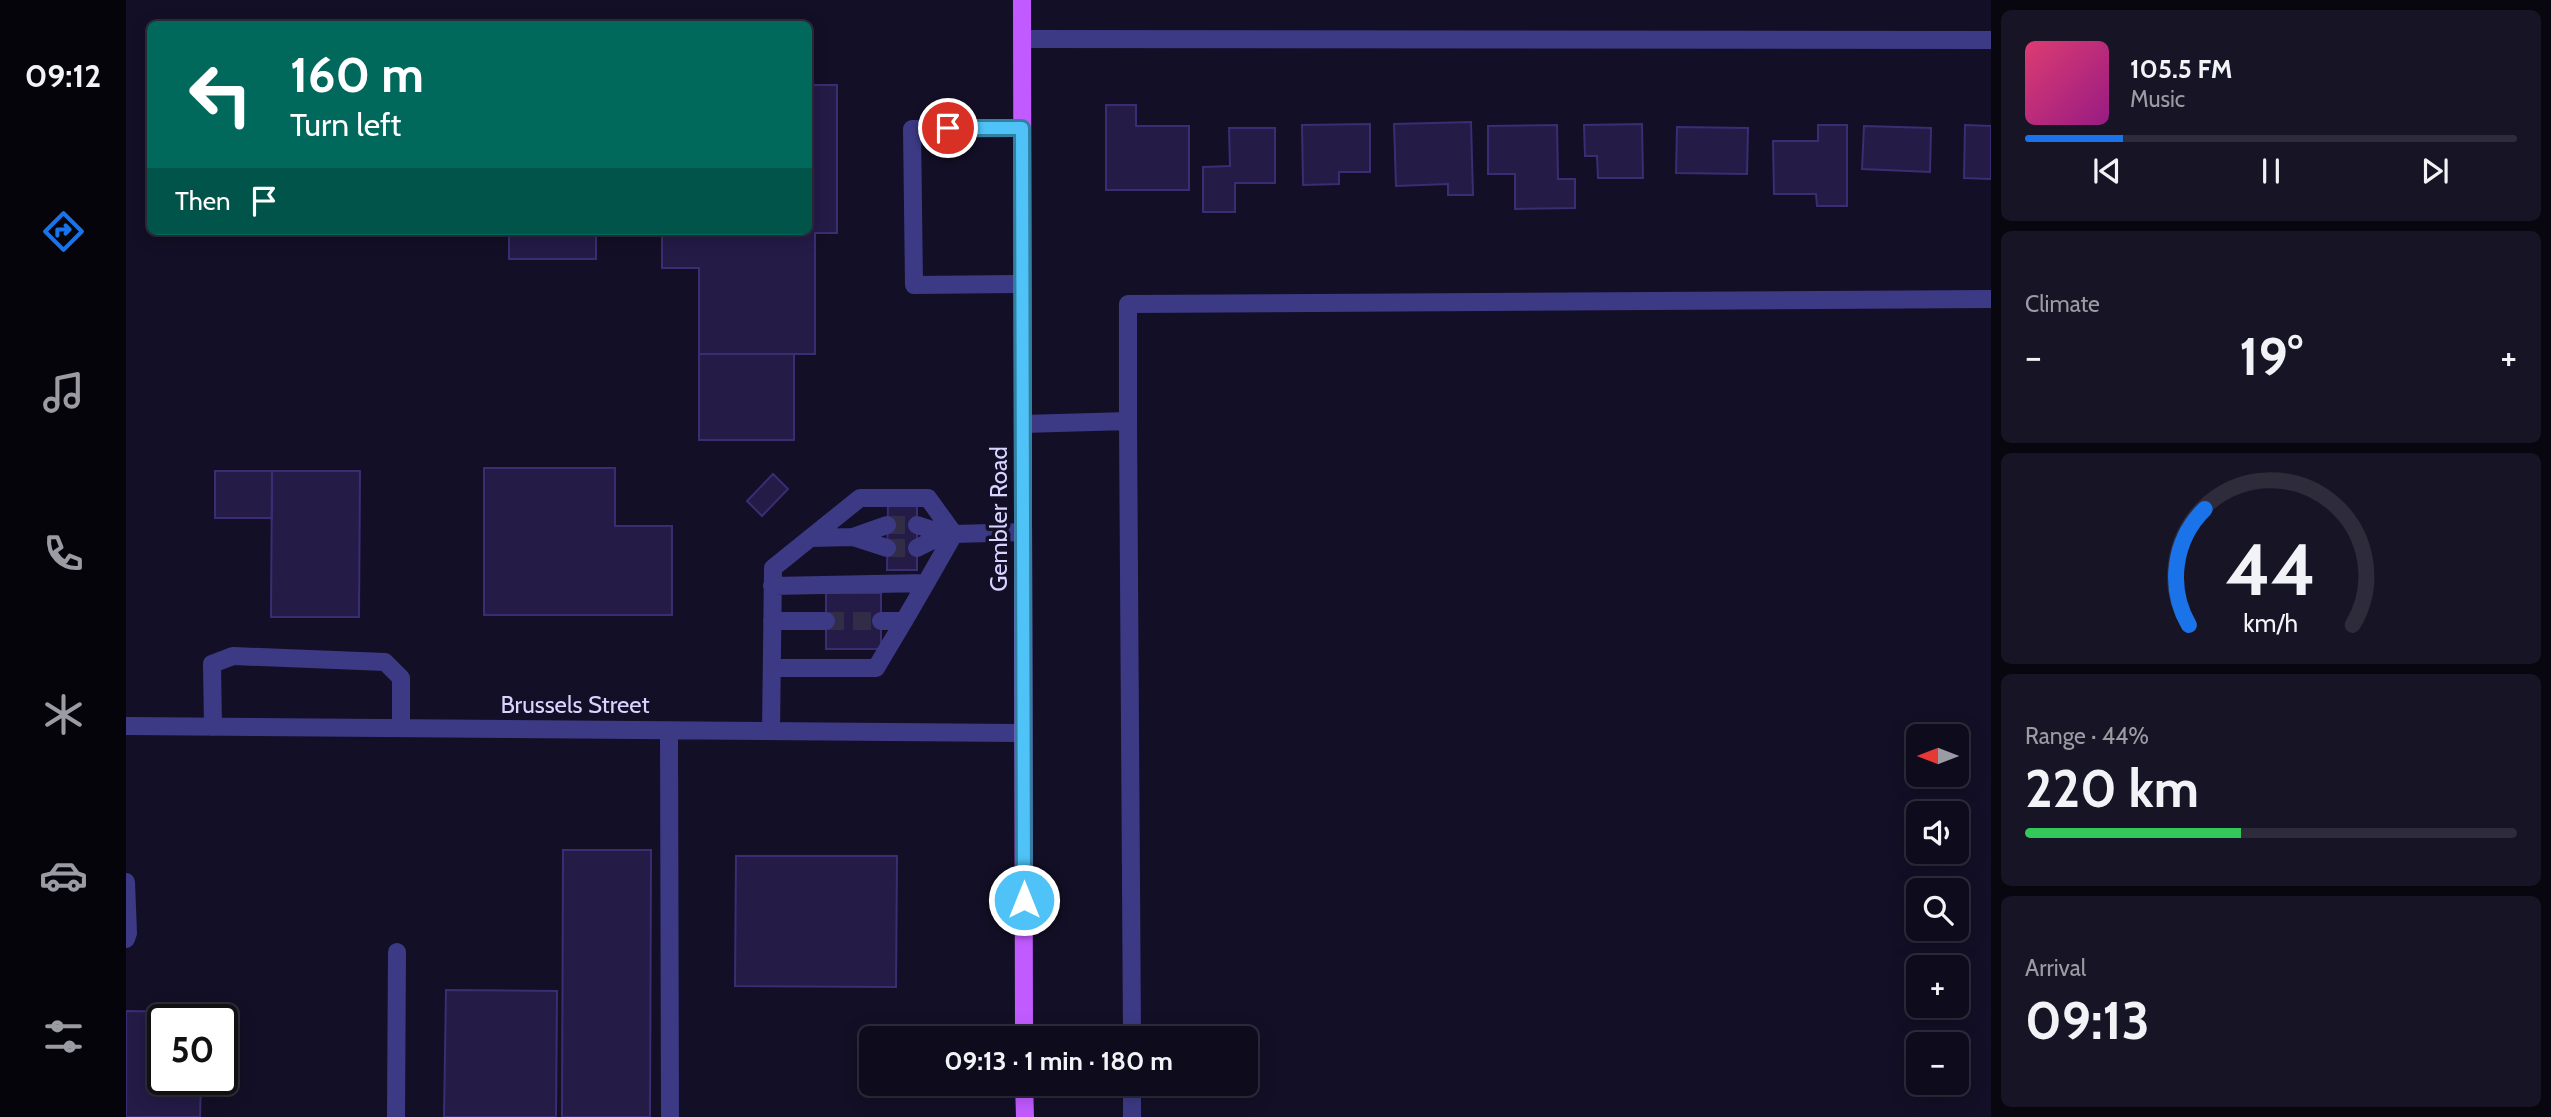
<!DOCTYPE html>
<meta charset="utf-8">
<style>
:root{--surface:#0e0b1c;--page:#171425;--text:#f1f3f6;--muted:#9b9ba3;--line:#2e2b3b;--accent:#1a73e8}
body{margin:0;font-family:Cabin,sans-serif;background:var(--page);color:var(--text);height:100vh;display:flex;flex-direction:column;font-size:26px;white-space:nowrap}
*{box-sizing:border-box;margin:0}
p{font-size:23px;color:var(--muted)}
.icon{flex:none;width:38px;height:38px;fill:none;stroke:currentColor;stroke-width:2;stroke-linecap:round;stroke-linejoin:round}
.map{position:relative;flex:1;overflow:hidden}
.sheet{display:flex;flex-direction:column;gap:10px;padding:10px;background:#08060f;width:560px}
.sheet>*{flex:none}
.guide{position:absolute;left:21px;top:21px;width:665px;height:214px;border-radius:10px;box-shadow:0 4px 18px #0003,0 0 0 2px var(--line);background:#00695c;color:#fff;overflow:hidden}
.needle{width:46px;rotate:270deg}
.buttons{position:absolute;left:1780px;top:724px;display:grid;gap:14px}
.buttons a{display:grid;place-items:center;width:63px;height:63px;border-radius:10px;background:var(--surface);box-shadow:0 4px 18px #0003,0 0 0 2px var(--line);font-size:35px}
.speed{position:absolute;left:21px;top:1004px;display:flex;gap:14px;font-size:35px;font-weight:700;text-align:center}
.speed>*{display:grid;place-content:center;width:91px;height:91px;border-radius:50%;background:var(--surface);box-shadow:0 4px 18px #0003,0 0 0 2px var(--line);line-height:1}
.speed .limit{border:4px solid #111;border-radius:10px;background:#fff;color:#111}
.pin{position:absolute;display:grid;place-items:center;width:60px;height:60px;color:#fff;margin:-30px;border:4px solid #fff;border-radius:50%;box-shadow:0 2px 7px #0007}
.me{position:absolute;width:77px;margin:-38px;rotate:0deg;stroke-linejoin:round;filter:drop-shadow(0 0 5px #0008)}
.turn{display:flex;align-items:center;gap:24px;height:147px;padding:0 28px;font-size:32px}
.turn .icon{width:91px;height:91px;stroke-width:2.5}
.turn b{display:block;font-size:49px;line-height:60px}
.then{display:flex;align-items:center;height:66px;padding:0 28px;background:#0003;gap:14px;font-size:26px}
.big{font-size:52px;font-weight:700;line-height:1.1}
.sheet .widget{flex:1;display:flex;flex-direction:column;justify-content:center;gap:10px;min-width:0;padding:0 24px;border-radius:10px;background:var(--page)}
.sheet .dial{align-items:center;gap:0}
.dial svg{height:182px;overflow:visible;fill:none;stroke:var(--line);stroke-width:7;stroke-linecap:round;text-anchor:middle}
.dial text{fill:var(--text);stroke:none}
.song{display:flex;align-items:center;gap:21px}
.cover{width:84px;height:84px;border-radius:10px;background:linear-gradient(135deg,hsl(340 70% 55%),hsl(310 70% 35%))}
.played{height:7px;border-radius:4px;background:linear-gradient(90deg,var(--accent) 20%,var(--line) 20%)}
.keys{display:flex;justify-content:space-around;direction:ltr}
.heat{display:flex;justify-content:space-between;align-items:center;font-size:38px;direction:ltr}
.charge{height:10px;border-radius:5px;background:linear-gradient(90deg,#34c759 44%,var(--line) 0)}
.trip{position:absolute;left:733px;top:1026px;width:399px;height:70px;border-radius:10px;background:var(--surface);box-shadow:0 4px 18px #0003,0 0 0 2px var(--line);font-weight:700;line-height:70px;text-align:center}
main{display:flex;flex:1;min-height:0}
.tab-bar{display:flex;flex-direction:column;width:126px;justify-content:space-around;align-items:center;background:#06040b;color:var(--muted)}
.tab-bar .icon{width:49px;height:49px}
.tab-bar .active{color:var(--accent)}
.tab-bar b{font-size:32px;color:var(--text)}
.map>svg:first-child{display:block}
.building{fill:#241b47;stroke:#3b2d73;stroke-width:2}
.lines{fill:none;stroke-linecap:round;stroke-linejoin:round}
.minor-tunnel{stroke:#312d47;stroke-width:18;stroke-dasharray:18 9;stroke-linecap:butt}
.minor{stroke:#3d3a85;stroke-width:18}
.major{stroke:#c25bff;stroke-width:18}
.route-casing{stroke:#337fa1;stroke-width:18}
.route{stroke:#4fc3f7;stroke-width:12}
.labels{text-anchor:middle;stroke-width:7;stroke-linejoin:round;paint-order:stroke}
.street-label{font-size:24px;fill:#d9d4ff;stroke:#130f26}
</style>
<main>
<nav class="tab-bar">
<b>09:12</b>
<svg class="icon active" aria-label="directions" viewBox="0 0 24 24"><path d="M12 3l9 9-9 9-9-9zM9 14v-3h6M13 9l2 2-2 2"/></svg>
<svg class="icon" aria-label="music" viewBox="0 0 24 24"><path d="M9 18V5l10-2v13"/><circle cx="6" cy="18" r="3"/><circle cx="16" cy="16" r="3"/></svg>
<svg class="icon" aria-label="phone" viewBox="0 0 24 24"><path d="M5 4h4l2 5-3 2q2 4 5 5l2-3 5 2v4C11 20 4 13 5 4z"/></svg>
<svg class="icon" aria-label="climate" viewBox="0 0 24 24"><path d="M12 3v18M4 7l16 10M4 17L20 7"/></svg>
<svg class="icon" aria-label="car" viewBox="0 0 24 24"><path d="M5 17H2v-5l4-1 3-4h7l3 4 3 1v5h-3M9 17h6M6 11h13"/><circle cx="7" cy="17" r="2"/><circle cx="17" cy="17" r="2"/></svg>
<svg class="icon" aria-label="filters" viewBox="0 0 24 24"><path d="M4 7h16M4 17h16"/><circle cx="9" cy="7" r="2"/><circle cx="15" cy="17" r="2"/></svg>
</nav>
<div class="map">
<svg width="1865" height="1117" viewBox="0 0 1865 1117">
<rect width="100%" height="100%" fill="#130f26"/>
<path class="building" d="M682 85H711V233H689V354H573V268H536V233L470 231H682Z
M980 105H1010V126H1063V190H980Z
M1345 122 1347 195H1322V184L1270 186 1268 124Z
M1244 124V172H1213V184L1177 185 1176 125Z
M1516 124 1517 178H1472L1471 156H1459L1458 125Z
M1431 125 1432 179H1449V208L1389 209V174H1362V126Z
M1692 125H1721V206H1691L1690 194H1648L1647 141H1692Z
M1839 125 1865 126V179L1838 178Z
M1738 126 1805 128 1804 172 1736 169Z
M1551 127 1622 128 1621 174 1550 173Z
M1103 128H1149V183H1109V212H1077V167L1104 166Z
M383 231H470V259H383Z
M573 354H668V440H573Z
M358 468H489V526H546V615H358Z
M89 471H146V518H89Z
M146 471H234L233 617H145Z
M647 474 662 489 636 516 621 501Z
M762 504H791V570H761Z
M700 593H755V649H700Z
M437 850H525L524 1117H436Z
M610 856H771L770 987 609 986Z
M320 990 431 991 430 1117H318Z
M0 1011 76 1012V1020H37V1080H75L74 1117H0Z"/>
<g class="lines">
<path class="minor-tunnel" d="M761 525H791
M761 548H791
M700 621H755"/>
<path class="minor" d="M896 39 1865 40
M896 128 786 129 788 285 896 284
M1002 421V304L1865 299
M897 424 1002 421 1006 1038
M791 525 819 534H828
M727 537 761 548
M684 538 727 537 761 525
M791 548 819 534
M646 586 800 583 828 534
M646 621H700
M755 621H778L800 583
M646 668H750L778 621
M0 726 897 733
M87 727 86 664 107 656 259 662 275 678V728
M543 731 544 1117
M645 731 647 568 734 498H802L828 534 897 532
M0 882 2 933 0 939
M1006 1083V1117
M270 1117 271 952"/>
<path class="major" d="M896 0 898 1038
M898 1083 899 1117"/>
</g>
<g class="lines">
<defs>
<path id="route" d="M822 128H896L898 900"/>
</defs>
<use href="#route" class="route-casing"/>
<use href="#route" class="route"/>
</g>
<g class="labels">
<g class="street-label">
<text transform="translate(873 519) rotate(-90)" y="8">Gembler Road</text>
<text x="449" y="713">Brussels Street</text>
</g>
</g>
</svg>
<div class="buttons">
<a><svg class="needle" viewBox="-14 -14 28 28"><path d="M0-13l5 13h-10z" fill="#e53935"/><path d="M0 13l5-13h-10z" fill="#9b9ba3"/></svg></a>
<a><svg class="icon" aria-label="sound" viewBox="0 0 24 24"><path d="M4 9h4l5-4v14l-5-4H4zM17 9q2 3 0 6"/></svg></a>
<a><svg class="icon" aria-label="search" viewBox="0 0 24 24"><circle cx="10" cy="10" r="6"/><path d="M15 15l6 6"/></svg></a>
<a>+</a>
<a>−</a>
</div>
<div class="speed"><div class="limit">50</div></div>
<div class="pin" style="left:822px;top:128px;background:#d93025"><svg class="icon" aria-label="arrive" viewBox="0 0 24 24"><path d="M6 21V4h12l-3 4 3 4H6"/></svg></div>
<svg class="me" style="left:898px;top:900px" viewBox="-20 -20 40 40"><circle r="17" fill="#4fc3f7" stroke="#fff" stroke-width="3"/><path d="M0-11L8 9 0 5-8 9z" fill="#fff"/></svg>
<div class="trip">09:13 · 1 min · 180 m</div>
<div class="guide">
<div class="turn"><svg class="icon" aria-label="left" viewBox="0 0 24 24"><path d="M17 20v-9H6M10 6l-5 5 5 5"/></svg><div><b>160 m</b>Turn left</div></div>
<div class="then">Then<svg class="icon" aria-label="arrive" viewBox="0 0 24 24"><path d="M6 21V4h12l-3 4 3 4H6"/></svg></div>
</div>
</div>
<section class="sheet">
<div class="widget">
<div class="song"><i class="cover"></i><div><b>105.5 FM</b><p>Music</p></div></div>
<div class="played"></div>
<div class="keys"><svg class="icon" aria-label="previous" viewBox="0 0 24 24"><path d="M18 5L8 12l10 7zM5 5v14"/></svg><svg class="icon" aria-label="pause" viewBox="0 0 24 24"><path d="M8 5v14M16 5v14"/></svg><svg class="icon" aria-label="next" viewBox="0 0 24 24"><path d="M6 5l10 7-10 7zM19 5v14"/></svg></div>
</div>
<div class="widget"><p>Climate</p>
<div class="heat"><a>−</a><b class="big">19°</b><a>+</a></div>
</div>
<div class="widget dial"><svg viewBox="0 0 100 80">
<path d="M14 69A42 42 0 1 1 86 69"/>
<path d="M14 69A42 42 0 0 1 21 18" stroke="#1a73e8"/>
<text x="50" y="56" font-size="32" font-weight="700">44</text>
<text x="50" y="72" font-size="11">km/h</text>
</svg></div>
<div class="widget"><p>Range · 44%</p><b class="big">220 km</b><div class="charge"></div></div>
<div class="widget"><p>Arrival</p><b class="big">09:13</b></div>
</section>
</main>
